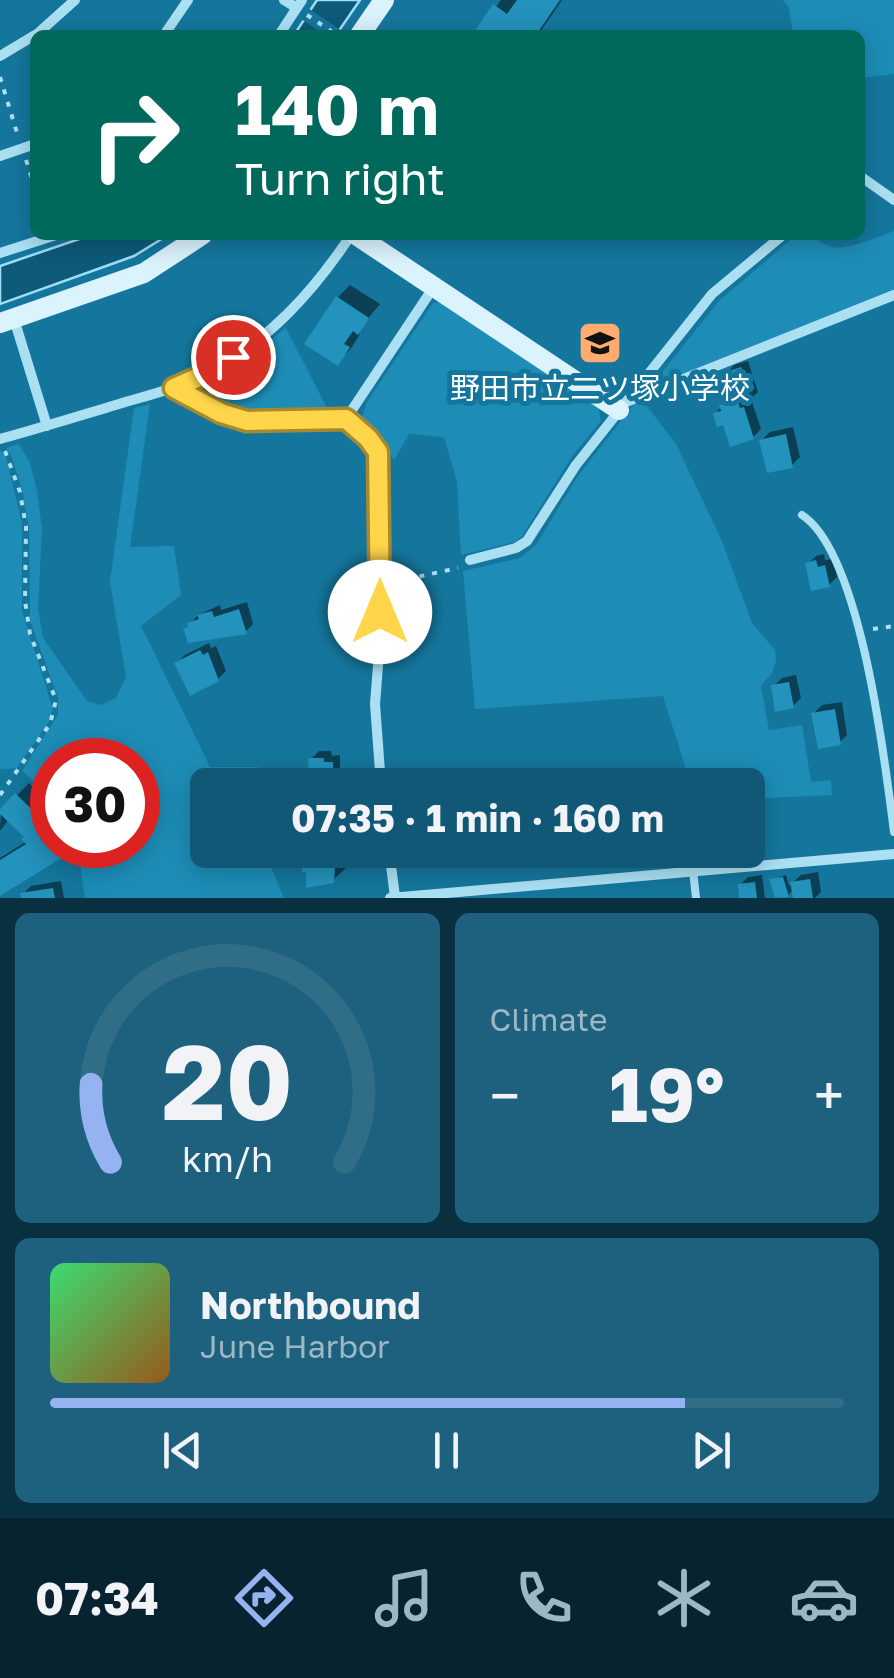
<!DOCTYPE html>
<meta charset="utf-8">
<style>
:root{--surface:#105876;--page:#1e617e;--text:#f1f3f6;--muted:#9cb8c5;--line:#306e88;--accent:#95b2f1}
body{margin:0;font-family:"Golos Text","Noto Sans JP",sans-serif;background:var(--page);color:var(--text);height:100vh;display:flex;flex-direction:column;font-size:38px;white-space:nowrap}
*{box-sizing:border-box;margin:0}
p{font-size:32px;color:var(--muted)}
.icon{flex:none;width:55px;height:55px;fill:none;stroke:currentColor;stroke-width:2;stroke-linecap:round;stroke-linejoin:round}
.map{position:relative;height:898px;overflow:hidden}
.side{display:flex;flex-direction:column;gap:15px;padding:15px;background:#093041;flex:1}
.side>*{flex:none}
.banner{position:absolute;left:30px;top:30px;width:835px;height:210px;border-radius:15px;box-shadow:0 5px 25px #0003;background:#00695c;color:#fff;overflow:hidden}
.speed{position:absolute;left:30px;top:738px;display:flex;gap:20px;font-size:50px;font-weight:700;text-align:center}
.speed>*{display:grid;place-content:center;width:130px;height:130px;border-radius:50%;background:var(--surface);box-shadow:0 5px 25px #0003;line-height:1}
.speed .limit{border:15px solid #d22;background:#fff;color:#111}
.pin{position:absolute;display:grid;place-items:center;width:85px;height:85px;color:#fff;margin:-42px;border:5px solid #fff;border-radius:50%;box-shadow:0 2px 10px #0007}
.me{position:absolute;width:110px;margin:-55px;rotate:0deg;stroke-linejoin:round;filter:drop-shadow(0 0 8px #0008)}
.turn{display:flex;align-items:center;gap:35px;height:210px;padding:0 40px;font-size:45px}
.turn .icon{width:130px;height:130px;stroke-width:2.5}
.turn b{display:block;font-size:70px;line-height:85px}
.big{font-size:75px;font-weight:700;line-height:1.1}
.side .card{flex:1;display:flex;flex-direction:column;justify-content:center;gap:15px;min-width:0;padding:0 35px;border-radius:15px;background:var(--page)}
.side .dial{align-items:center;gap:0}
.dial svg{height:260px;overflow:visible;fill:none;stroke:var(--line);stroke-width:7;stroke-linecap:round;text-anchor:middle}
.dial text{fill:var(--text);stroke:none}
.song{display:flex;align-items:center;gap:30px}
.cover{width:120px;height:120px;border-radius:15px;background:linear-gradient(135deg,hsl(140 70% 55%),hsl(30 70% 35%))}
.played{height:10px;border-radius:5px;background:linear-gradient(90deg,var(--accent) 80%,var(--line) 80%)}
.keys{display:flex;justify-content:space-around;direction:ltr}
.heat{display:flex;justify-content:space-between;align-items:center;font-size:55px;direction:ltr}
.side .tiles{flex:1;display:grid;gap:15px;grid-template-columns:1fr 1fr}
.card:last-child{grid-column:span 2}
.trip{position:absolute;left:190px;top:768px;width:575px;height:100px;border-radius:15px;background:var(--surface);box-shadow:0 5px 25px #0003;font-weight:700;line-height:100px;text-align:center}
.menu{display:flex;height:160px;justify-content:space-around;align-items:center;background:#06232f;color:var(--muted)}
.menu .icon{width:70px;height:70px}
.menu .current{color:var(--accent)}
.menu b{font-size:45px;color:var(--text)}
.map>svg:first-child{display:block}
.green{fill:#1d8db7}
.water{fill:#0d5a79;stroke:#9edff6;stroke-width:2.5}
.pier{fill:#15769d}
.shadow{fill:#0007}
.building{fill:#2392bc}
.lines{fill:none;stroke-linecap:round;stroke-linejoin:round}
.path{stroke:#abe0f3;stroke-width:4;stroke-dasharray:5 8;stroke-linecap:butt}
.lane{stroke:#abe0f3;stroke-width:8}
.street{stroke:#abe0f3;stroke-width:10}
.secondary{stroke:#dbf3fd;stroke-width:20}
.route-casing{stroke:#a68a30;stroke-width:25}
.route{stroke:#ffd54a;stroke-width:18}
.labels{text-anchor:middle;stroke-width:10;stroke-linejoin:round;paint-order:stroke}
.poi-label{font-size:30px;fill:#fff;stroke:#15769d}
</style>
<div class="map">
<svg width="894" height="898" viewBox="0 0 894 898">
<rect width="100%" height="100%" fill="#15769d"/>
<path class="green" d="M783 0H894V74L860 78V35H793L789 8Z
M894 231V291L648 390 719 301 796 235C819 235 815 242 832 247 846 251 880 236 894 231Z
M442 302 598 405 601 421 573 455 522 536 515 542 461 555 457 482 444 437 409 434 394 460 362 417 367 402 433 303Z
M286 328 330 414 251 413 207 396V382L240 363Z
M643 401 676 444 722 541 752 623 775 650 776 661 772 673 761 686 769 730 802 725 811 782 831 780 832 795 748 799V785H691L663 696 475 709 463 571 520 558 536 545 578 476 634 404Z
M150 404 130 547 174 546 181 595 141 626 210 767H258L256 785H208V850H264L284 898H85L77 845H138V760H52V797L22 771 58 715V697L30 621 29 528 22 489 11 455 6 448 19 444 30 463 37 491 42 528 38 609 43 638 87 701 101 705 116 698 126 677 110 582 134 408Z
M0 449 6 457 22 523V611L53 709 50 720 17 768 0 769Z"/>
<path class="water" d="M317 0H360L336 35H294Z
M91 235H168L134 256 0 304V266Z"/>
<path class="pier" d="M308 8 342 31 340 35H325L301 19Z"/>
<path class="shadow" d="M501 0H562L538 35H475Z
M350 285 380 304 357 332 360 334 350 350 337 362 338 297Z
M748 361 758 392 751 399 761 429 753 437 715 414 728 399 722 379 734 365Z
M793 427 800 457 792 465 762 440 770 432Z
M824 554 825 560 833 559 837 577 829 585 808 564 816 556Z
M247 602 253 624 245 632 186 629 198 615 220 605 221 610Z
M209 643 211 648 216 646 226 671 218 679 177 663 185 655Z
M796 675 801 698 793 706 774 686 782 678Z
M842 702 847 735 839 743 814 713 822 705Z
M319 751H331L332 756 340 755V770L332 778 311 759Z
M29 783 52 805V845H75L0 894V858L27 841V837L9 819 0 831 1 812Z
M300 850H347L346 868 333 880 308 869Z
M818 872 821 892 815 898H796L794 889 788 895 772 880 786 875 789 886 801 875Z
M762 875 765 898H742L740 885 748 877Z
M61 881 64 898H23V894L31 886Z"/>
<path class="building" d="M517 0H560L536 35H472L493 4 507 14Z
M336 296 369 318 358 335 353 331 344 344 350 347 338 366 304 344Z
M741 367 751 402 742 405 740 398 726 402 719 378 724 377 723 373Z
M738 402 740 408 744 407 754 439 730 447 723 425 717 427 713 413 721 411 719 405Z
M786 434 793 468 767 473 759 440Z
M816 560 818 567 825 565 830 587 811 591 805 563Z
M239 609 247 634 188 643 183 628 188 627 187 623 199 619 197 615 212 611 214 617Z
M200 650 203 655 208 652 219 681 190 696 174 663Z
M789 682 794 708 775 712 771 685Z
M835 709 841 745 818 749 811 713Z
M308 758H324V762H333V780L309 782Z
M15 793 52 829V845H67L71 852 0 896V860L26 844 21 839 24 837 0 814V809Z
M298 850H336L334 883 306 888V872H302V864H298Z
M672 850H703L704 860 677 861Z
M783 877 789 897 775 898 769 879Z
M810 879 813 898H793L790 882Z
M755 882 757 898H739L738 884Z
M53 888 55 898H21L20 893Z"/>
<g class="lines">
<path class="path" d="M307 15 337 35
M0 77 18 136
M26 160 35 188
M394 582 458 568
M873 629 894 626
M0 795 50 724 56 700 30 634 25 601 26 527 20 492 5 451"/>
<path class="lane" d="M802 515C861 553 885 762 894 832
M693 870 696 898"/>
<path class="street" d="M284 0 297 8
M36 35 75 0
M164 35 188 0
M279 35 302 0
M0 56 35 35
M0 156 35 144
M860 176 894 200
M0 253 56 235
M14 319 47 426
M174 388 221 413 247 421 346 419 369 438 377 452 380 640 375 704 381 785
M626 402 894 295
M346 419 433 288
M0 439C40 428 79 416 119 404 149 395 179 388 207 373 269 341 313 292 351 235
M470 560 516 548 527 541 576 465 712 294 783 235
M389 850 395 897
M390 898 894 854"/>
<path class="secondary" d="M360 35 384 0
M356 235 619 410
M0 323 144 273 202 235"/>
</g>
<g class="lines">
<defs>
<path id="route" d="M233 357 208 373 174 388 221 413 247 421 346 419 368 438 378 452 380 612"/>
</defs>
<use href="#route" class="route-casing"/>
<use href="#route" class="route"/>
</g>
<defs>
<symbol id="school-square" viewBox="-11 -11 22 22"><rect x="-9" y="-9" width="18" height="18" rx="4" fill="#ffac6e" stroke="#15769d"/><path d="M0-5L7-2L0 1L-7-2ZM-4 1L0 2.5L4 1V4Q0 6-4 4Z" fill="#111"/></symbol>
</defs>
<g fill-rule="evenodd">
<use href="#school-square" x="575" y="318" width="50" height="50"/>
</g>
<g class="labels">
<g class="poi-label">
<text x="600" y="399">野田市立二ツ塚小学校</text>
</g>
</g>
</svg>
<div class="speed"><div class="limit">30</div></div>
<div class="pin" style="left:233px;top:357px;background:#d93025"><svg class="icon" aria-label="arrive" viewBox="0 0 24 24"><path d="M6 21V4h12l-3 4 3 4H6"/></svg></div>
<svg class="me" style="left:380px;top:612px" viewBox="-20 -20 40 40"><circle r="19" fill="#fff"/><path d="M0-13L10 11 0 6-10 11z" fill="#ffd54a"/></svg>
<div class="trip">07:35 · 1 min · 160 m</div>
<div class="banner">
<div class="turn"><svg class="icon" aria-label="right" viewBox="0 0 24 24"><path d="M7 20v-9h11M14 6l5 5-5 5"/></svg><div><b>140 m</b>Turn right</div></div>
</div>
</div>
<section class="side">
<div class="tiles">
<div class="card dial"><svg viewBox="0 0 100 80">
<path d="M14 69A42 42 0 1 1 86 69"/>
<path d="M14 69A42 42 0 0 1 8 45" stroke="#95b2f1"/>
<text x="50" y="56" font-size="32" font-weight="700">20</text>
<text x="50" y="72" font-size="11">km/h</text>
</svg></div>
<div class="card"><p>Climate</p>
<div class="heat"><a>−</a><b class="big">19°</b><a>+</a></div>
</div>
<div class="card">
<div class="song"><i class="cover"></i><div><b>Northbound</b><p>June Harbor</p></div></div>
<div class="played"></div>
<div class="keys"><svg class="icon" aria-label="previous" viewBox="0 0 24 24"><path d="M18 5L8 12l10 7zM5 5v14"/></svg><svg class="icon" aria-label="pause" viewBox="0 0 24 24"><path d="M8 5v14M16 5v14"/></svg><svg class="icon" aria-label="next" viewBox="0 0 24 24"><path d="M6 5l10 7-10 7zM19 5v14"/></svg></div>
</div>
</div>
</section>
<nav class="menu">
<b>07:34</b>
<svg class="icon current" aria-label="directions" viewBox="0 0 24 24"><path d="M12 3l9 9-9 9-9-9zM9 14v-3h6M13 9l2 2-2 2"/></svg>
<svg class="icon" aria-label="music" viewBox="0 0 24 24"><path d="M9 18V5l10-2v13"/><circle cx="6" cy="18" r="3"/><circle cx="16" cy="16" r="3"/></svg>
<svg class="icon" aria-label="phone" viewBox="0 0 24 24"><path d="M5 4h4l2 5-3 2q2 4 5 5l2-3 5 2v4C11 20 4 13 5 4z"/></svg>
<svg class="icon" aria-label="climate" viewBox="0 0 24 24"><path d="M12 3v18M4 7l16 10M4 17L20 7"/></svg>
<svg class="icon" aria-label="car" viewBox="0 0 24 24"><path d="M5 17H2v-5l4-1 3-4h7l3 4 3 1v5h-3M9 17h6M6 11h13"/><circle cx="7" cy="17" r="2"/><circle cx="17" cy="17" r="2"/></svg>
</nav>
